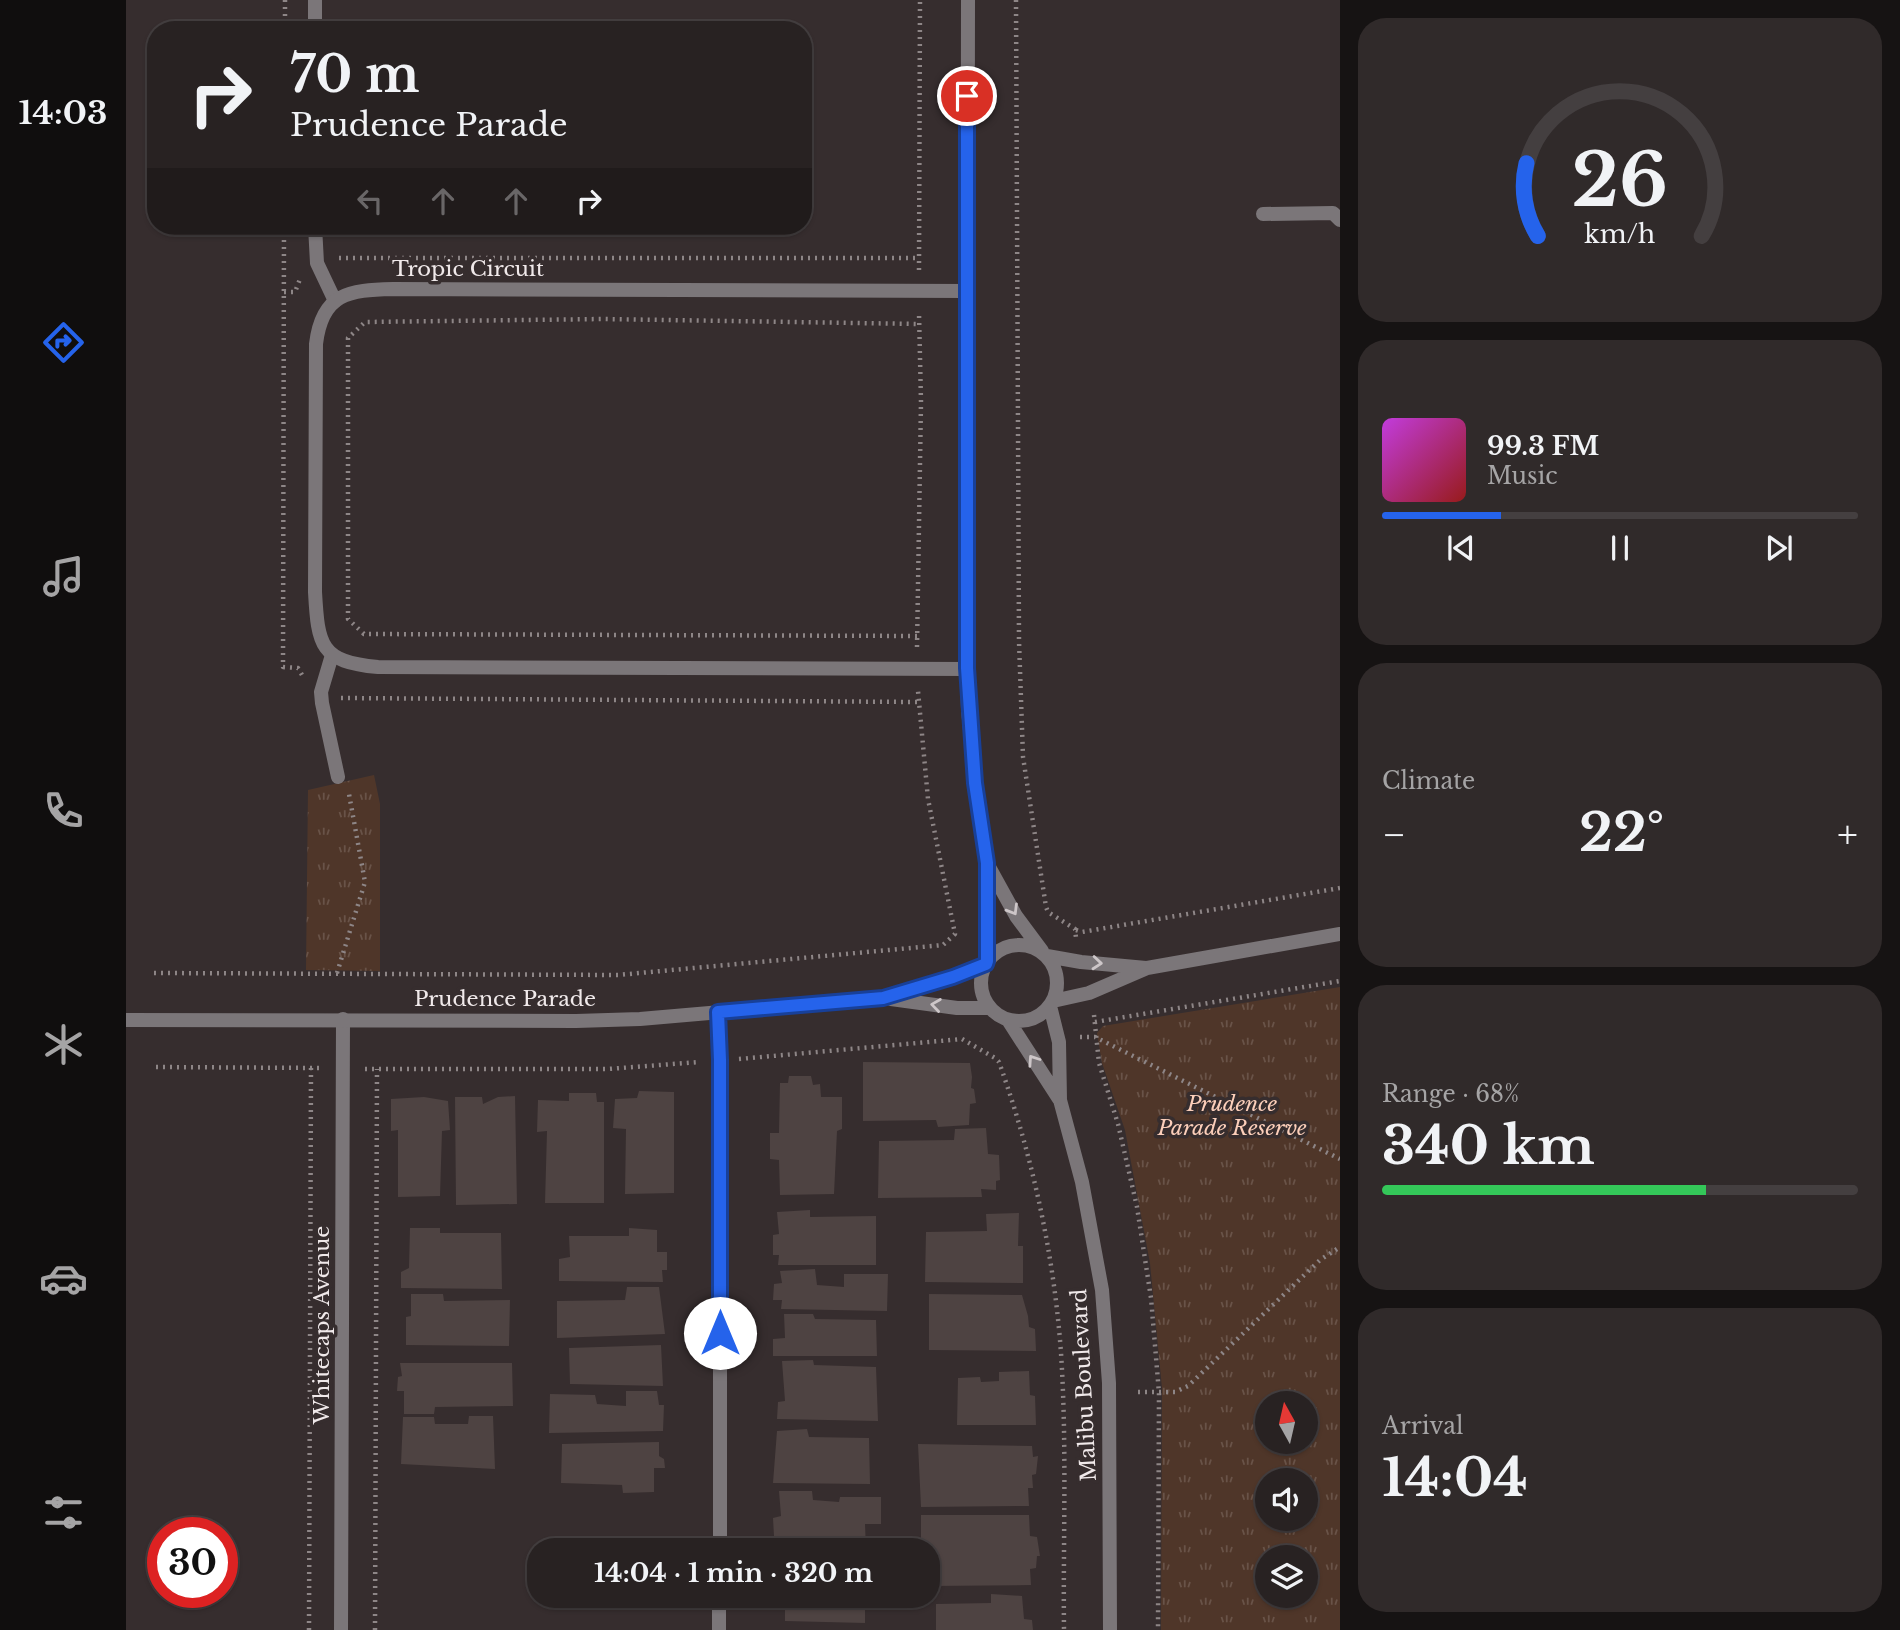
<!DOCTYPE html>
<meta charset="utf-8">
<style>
:root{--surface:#282222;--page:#302a2a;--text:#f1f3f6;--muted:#a5a4a5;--line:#443f40;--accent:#2563eb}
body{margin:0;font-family:"Libre Baskerville",serif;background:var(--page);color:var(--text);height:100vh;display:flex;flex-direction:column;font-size:26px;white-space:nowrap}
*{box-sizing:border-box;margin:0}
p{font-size:23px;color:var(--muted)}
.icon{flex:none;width:38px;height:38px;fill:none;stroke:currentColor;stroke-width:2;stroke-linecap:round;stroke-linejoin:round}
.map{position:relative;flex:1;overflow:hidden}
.drawer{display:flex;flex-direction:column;gap:18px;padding:18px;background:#161313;width:560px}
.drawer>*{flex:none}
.hud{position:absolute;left:21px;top:21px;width:665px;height:214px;border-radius:28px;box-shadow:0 2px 5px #0004,0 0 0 2px var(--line);background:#282222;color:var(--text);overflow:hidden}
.needle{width:46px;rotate:352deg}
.controls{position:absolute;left:1129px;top:1391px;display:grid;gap:14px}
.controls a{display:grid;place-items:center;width:63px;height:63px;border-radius:50%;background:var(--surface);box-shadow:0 2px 5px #0004,0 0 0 2px var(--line);font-size:35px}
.speed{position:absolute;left:21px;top:1517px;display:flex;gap:14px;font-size:35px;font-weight:700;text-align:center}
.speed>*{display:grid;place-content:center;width:91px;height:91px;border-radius:50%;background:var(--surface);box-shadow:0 2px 5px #0004,0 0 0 2px var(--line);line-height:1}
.speed .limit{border:10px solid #d22;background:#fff;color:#111}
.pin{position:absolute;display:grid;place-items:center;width:60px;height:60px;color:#fff;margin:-30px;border:4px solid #fff;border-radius:50%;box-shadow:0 2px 7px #0007}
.me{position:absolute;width:77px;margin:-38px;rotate:0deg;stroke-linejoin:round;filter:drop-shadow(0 0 5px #0008)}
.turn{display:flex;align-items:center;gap:24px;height:147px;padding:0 28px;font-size:32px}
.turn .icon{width:91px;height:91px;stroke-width:2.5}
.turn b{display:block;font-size:49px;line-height:60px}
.lanes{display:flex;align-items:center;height:66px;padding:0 28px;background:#0003;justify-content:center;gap:35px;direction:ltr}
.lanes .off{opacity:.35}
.big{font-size:52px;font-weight:800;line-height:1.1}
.drawer .card{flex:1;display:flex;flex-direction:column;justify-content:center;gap:10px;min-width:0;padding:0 24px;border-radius:28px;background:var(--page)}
.drawer .dial{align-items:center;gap:0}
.dial svg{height:182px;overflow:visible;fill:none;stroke:var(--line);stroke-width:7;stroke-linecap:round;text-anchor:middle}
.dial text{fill:var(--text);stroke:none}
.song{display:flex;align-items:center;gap:21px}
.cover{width:84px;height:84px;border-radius:10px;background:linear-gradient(135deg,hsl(290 70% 55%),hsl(0 70% 35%))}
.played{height:7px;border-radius:4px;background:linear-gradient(90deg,var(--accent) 25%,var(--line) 25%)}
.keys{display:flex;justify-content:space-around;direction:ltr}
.heat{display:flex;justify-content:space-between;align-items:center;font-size:38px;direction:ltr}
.charge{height:10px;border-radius:5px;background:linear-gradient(90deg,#34c759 68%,var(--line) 0)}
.trip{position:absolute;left:401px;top:1538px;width:413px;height:70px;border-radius:28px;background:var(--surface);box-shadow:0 2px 5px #0004,0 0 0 2px var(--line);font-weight:800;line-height:70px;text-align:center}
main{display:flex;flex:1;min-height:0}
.menu{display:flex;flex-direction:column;width:126px;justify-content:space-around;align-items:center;background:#100e0e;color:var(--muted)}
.menu .icon{width:49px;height:49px}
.menu .active{color:var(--accent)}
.menu b{font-size:32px;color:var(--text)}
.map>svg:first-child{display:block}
.park{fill:url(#park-tufts);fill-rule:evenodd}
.building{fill:#4e4342}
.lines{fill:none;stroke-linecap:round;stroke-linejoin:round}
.path{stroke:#8e8687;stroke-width:4.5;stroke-dasharray:2 5;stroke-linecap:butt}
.service{stroke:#7b7679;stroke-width:14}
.minor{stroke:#7b7679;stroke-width:14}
.tertiary{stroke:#7b7679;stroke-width:14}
.oneway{stroke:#cdc6c8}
.route-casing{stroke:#184099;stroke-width:18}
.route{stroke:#2563eb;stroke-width:12}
.labels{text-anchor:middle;stroke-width:7;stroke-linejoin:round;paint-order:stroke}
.street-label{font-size:21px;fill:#f0e9ea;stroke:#362d2e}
.park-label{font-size:21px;font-style:italic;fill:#fccfba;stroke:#362d2e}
</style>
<main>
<nav class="menu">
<b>14:03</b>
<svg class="icon active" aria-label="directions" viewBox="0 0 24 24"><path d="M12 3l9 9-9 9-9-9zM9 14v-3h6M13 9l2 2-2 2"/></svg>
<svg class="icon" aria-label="music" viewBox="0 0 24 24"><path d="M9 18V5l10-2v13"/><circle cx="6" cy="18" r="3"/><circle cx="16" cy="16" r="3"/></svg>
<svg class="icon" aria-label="phone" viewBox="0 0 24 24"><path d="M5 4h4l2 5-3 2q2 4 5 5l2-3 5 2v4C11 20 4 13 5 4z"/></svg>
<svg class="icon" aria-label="climate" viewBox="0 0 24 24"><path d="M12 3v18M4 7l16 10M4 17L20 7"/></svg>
<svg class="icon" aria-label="car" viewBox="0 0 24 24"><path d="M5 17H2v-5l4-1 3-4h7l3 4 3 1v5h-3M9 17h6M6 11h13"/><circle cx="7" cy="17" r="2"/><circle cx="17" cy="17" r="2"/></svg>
<svg class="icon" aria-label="filters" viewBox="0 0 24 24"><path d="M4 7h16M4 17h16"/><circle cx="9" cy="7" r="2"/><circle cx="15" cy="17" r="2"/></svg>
</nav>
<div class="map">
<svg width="1214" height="1630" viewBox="0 0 1214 1630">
<defs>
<pattern id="park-tufts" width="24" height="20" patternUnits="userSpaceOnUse" patternTransform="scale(1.75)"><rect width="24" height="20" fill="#4f3629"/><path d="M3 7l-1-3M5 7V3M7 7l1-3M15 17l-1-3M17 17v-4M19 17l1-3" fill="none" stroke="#695348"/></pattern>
</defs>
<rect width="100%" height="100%" fill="#362d2e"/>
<path class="park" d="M248 775 254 804V971L180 970 182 790Z
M1214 987V1630H1035L1036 1388 1024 1263 999 1130 976 1063 971 1033 977 1026ZM1141 1404H1180V1442H1141ZM1141 1480H1180V1519H1141ZM1141 1558H1180V1596H1141Z"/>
<path class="building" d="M737 1062 844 1063 846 1077 845 1088 848 1089 850 1103 844 1104 843 1125 812 1127 810 1120 737 1121Z
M663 1076H685L687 1085 694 1084 695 1097H716V1129L711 1131 708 1194 654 1195 653 1160 644 1159V1133H653L654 1083H662Z
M513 1091 548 1092V1193L499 1194 500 1129 487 1128 489 1099 511 1098Z
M443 1093H470L471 1102H478V1203H419L421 1131 411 1132 412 1100 443 1101Z
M389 1096 391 1204 330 1205 329 1097H356L357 1104 372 1097Z
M298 1097 322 1101 324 1130 316 1131 314 1196 272 1197V1130L265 1131V1099Z
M860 1128 862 1154 873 1155 874 1180 870 1181V1190L855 1189 856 1197 752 1198 753 1141 828 1140 829 1129Z
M684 1210V1217L750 1216V1265H652L653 1255H647V1235L653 1234 651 1212Z
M893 1213 892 1246H897V1283L799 1282 800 1232 861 1231 860 1214Z
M284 1228H314V1233H375L376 1289 275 1288V1272L283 1268Z
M503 1228 531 1230V1252H541V1270H536L537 1282 433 1281V1259L444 1257 443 1236H503Z
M689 1269 691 1285 718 1287V1274H762L761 1311 655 1309 656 1300H647L648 1284 656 1283 654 1271Z
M501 1287H533L539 1334 431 1338V1301L499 1300Z
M285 1294H317L318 1301 384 1300 383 1346 280 1345V1317L285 1316Z
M803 1294 896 1295 902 1316 903 1327 909 1329 910 1351 803 1350Z
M658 1314H687L689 1319 750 1320 751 1356H647V1339L659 1338Z
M535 1345 537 1386 444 1384 443 1348Z
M687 1360 688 1365 750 1367 752 1421 651 1419 652 1402 659 1401 656 1361Z
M274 1363H386L387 1406 309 1407 308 1414H278V1391H271L272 1377 276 1376Z
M903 1371 904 1395 909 1396 910 1425H831L832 1378 854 1377 855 1382 873 1381V1372Z
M500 1391H531L533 1405H538L537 1431 423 1433 424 1394 469 1395 471 1404 500 1406Z
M343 1416H367L369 1469 275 1464 277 1417H308L309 1424H342Z
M681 1429 683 1437 743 1438 744 1484 647 1483 651 1431Z
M533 1442V1456L538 1459 539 1468H528V1492L497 1493 496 1485 435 1483 436 1444Z
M792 1444 906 1446 907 1457 912 1456 910 1474 906 1475 907 1488H902L903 1506 795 1507Z
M653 1491H686L687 1500 713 1502 714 1497H755V1524H739L740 1549 649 1550 651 1536H648L647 1518 655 1516Z
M795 1515H903L904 1536 911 1537 914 1556H911L910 1568 904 1569 905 1585 802 1586V1550H795Z
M865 1594 896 1596 898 1619 906 1620 907 1630H810V1604L865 1603Z
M659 1596H739V1623L659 1621Z"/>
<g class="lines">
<path class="path" d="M890 0 893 641 897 757 920 907 922 912 949 929 950 938
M159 30V0
M158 226 157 667 172 668 176 675
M213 258H793
M793 270 794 0
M158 292H169L174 279
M791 636 238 634 222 619V338L239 322 477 319 793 324
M791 647 795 402 793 313
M215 698 792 702
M950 930 956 932 1214 888
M28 973 492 975 817 945 829 934 802 799 792 691
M211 973 239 882 223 794
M968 1015 973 1063 992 1124 1011 1207 1025 1298 1033 1393 1032 1630
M969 1022 1214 981
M954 1037H969L1214 1159
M613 1059 836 1039 869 1058 873 1062C906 1155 928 1254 935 1353 941 1445 937 1538 938 1630
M30 1067 196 1068
M239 1069H482L573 1062
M1012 1392H1049L1062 1386 1194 1260 1214 1247
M183 1630 185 1068
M249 1630 251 1069"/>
<path class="service" d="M189 30V0
M1137 214 1207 213 1214 220
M189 226 191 263 209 301
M206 655 195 692 196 703 212 777"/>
<path class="minor" d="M841 291 267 289C223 290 196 293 190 344L189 592C192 645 194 662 252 667L841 669
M591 1012 594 1060V1550
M215 1630 217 1019
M593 1630V1596"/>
<path class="tertiary" d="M842 0 841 669 842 709 849 783 861 863V961
M862 865 890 916 916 951
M855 983a38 38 0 1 1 76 0a38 38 0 1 1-76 0Z
M921 956 955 962 1020 968
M765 999 831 1008H864
M927 1001 963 993 1021 968 1214 934
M924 1006 933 1042 934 1100 956 1182 976 1290 983 1383 984 1630
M0 1020 450 1021 514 1019 757 998 827 977 860 964
M882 1020 933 1099"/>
</g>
<defs><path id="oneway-chevron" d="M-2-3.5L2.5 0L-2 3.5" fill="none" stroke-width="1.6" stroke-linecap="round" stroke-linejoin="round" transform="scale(1.75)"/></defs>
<g class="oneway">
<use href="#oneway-chevron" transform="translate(887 910) rotate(59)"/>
<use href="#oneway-chevron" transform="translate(971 963) rotate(5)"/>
<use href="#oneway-chevron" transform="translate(810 1005) rotate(-172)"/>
<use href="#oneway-chevron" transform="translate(907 1060) rotate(-124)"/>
</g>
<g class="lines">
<defs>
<path id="route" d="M594 1333V1060L592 1012 757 998 827 977 860 964 861 961V863L849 783 841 668V96"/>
</defs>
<use href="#route" class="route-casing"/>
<use href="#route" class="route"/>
</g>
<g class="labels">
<g class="street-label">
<text x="342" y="276">Tropic Circuit</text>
<text x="379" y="1006">Prudence Parade</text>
<text transform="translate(196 1325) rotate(-90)" y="7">Whitecaps Avenue</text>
<text transform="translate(958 1385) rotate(-93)" y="7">Malibu Boulevard</text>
</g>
<g class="park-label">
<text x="1106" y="1111">Prudence<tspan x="1106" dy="24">Parade Reserve</tspan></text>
</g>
</g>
</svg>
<div class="controls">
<a><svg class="needle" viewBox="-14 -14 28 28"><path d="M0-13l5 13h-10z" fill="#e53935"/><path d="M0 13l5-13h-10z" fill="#a5a4a5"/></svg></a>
<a><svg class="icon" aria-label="sound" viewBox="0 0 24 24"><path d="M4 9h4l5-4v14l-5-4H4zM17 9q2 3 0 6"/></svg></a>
<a><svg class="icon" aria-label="layers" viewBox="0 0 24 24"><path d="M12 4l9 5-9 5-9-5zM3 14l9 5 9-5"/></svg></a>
</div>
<div class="speed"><div class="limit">30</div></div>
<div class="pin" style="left:841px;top:96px;background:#d93025"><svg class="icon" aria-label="arrive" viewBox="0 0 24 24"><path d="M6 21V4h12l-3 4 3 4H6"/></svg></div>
<svg class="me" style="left:594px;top:1333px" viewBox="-20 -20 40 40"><circle r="19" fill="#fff"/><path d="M0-13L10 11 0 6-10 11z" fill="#2563eb"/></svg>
<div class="trip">14:04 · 1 min · 320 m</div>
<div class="hud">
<div class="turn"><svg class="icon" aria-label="right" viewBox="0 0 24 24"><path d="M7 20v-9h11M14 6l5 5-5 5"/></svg><div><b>70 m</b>Prudence Parade</div></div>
<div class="lanes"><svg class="icon off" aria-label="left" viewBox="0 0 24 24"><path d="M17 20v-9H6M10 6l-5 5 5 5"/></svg><svg class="icon off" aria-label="ahead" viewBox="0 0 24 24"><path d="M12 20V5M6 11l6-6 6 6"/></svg><svg class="icon off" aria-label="ahead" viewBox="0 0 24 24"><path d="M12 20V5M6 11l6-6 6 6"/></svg><svg class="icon" aria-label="right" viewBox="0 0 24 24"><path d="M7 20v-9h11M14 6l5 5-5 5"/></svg></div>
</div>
</div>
<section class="drawer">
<div class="card dial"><svg viewBox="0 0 100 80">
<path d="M14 69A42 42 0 1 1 86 69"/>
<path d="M14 69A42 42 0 0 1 9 37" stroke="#2563eb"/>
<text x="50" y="56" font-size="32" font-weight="700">26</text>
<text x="50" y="72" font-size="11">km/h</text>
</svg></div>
<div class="card">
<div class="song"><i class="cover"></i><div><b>99.3 FM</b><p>Music</p></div></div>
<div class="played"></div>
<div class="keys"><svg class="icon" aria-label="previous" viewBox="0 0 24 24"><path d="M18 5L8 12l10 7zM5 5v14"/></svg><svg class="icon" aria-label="pause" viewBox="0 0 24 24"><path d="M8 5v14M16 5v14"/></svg><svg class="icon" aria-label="next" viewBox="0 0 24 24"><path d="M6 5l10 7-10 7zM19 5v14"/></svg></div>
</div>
<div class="card"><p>Climate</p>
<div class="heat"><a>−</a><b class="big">22°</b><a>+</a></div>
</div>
<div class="card"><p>Range · 68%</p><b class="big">340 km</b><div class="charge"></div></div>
<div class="card"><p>Arrival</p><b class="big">14:04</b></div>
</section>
</main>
